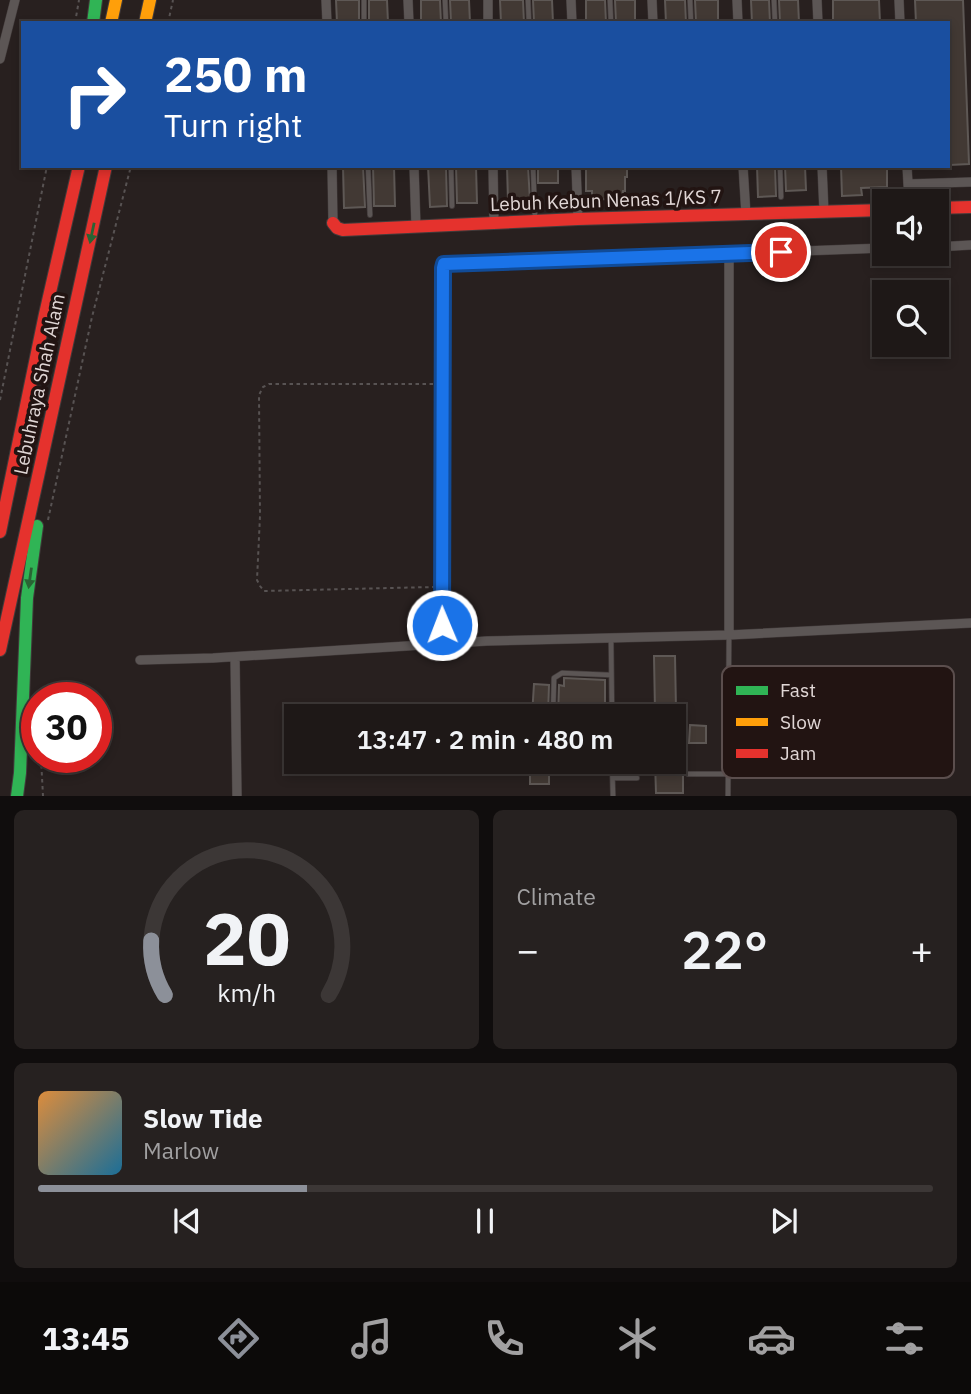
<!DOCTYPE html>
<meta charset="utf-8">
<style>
:root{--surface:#1e1817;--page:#262120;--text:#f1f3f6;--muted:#a1a0a1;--line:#3c3736;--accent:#8c9099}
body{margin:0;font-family:"IBM Plex Sans",sans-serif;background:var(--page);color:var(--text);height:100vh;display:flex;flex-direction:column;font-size:26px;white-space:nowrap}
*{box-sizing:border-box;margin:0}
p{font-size:23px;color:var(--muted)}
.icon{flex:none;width:38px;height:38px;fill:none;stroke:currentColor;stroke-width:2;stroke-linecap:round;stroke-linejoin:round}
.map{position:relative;height:796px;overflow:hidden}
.side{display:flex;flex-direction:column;gap:14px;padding:14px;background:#100d0d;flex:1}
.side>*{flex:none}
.guide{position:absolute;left:21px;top:21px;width:929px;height:147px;border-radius:0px;box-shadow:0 4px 10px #0003,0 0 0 2px var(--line);background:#1a4fa0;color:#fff;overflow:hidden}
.fabs{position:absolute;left:872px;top:189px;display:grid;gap:14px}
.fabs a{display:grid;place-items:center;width:77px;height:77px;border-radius:0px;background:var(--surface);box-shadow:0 4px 10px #0003,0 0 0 2px var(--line);font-size:35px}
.speed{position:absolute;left:21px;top:682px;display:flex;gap:14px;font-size:35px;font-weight:700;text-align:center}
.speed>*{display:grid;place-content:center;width:91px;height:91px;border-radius:50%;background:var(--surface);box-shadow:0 4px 10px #0003,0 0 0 2px var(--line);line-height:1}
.speed .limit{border:10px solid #d22;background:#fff;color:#111}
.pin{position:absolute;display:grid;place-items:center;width:60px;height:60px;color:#fff;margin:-30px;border:4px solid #fff;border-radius:50%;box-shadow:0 2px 7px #0007}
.me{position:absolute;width:77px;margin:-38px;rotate:359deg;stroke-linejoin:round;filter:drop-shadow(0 0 5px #0008)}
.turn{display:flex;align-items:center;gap:24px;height:147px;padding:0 28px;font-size:32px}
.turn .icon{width:91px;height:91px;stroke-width:2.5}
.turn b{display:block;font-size:49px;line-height:60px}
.big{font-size:52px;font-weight:600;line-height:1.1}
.side .tile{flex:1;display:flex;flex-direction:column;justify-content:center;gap:10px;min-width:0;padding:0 24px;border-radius:10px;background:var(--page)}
.side .dial{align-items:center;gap:0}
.dial svg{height:182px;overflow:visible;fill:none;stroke:var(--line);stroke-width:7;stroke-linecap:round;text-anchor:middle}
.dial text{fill:var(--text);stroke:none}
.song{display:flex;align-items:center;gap:21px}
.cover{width:84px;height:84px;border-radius:10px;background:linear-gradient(135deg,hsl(30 70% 55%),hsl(200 70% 35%))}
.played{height:7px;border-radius:4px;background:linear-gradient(90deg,var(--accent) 30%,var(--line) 30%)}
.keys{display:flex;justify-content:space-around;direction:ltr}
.heat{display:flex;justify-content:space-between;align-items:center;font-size:38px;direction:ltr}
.side .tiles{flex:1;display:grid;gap:14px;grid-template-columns:1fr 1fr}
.tile:last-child{grid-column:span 2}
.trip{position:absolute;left:284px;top:704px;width:402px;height:70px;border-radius:0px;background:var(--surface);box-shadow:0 4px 10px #0003,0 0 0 2px var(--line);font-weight:600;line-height:70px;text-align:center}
.menu{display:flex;height:112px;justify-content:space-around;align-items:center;background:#0c0a09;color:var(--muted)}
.menu .icon{width:49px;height:49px}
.menu .current{color:var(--accent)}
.menu b{font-size:32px;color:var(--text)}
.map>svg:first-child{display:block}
.building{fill:#423934;stroke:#5e5855;stroke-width:2}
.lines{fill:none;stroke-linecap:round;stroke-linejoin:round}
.lane-casing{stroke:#423b3b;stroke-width:6}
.street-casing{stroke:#423b3b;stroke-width:10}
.fast-casing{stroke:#423b3b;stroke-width:14}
.slow-casing{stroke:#423b3b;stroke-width:14}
.jam-casing{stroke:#423b3b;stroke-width:14}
.path{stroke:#585353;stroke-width:2;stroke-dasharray:3.5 3.5;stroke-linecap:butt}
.lane{stroke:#5c5655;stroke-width:4.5}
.street{stroke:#5c5655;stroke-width:9}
.fast{stroke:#30b455;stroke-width:12}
.slow{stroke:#ff9f0a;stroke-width:12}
.jam{stroke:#e5322d;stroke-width:12}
.oneway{fill:#296434}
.route-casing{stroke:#114b97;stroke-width:18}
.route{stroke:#1a73e8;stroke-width:12}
.labels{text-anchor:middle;stroke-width:7;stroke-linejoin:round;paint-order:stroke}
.street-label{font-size:19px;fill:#e1d7d6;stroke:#221412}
.key{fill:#221412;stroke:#5b4e4d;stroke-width:2}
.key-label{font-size:19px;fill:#e1d7d6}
</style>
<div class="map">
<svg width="971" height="796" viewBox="0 0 971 796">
<rect width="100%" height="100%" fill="#28201f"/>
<path class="building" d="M336 0H359V23H337Z
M369 0H387L388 23H369Z
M421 0H440L441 23H421Z
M450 0H469L470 23H451Z
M500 0H523L524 23H501Z
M533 0H552L553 23H534Z
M586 0H605L606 23H586Z
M615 0H635V23H616Z
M665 0H685L686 23H666Z
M695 0H718V23H696Z
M751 0H769L770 23H752Z
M779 0H798L799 23H780Z
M833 0H879L880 23H833Z
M915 0H963L969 164 950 165 948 23H916Z
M343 166H363L365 207 344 208Z
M373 166H394L395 206H374Z
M428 166H446L447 206 430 207Z
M456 166H476L477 203H457Z
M507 166H528L530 201H508Z
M538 166H558V183H538Z
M586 166H627V177H625V191H623L622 206H609V199L592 200V191H586Z
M757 166H775L776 196 758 197Z
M785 166H805L806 190 786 191Z
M841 166H887V187L861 188 862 195 842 196Z
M654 656H675L676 710 655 711Z
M564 678 605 680V710H597V716H558L559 685 564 686Z
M534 684 549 685 548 716H532Z
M690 725 706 726V743H689Z
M674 748H683V793H656L655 761H674Z
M530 761H549V784H530Z"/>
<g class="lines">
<defs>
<path id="lane" d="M364 0V23
M445 0 446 23
M528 0 529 23
M610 0 611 23
M690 0 691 23
M774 0 775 23
M368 166 370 215
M451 166 452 206
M533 166 535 218
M780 166 781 197
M611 639 612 716
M553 716 554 678 562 673 611 675
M612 761 613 796
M688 774H728
M613 778H637
M728 796 729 635"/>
<path id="street" d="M326 0 327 23
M408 0 409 23
M488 0V23
M571 0 572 23
M652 0 653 23
M737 0 738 23
M817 0 818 23
M899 0 900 23
M0 59 15 0
M332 166 333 223
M414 166 416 227
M493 166 494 223
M576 166 578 219
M743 166 746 215
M822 166 824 212
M907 166 909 201
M908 184 971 182
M936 247 971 245
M729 254V635
M442 644 443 268 444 264 884 248
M235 657 237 796
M140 660 213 658 487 641 729 635 971 623"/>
<path id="fast" d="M93 23 96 0
M17 796 20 773 27 598 37 526"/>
<path id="slow" d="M111 23 116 0
M145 23 150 0"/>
<path id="jam" d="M936 208 971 207
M333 223 337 228 343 230 578 219 884 210
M0 532 45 314 79 166
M0 650 106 166"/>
</defs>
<use href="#lane" class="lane-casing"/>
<use href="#street" class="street-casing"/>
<use href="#fast" class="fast-casing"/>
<use href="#slow" class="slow-casing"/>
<use href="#jam" class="jam-casing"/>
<path class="path" d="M75 23 79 0
M168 23 173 0
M433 384H269L263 387 259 395 260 516 257 580 260 586 264 591 434 587
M0 400 47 166
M48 520 92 317 131 166
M35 730 37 736
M41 758 43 796"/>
<use href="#lane" class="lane"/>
<use href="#street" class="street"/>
<use href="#fast" class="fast"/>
<use href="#slow" class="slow"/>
<use href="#jam" class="jam"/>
</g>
<defs><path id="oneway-solid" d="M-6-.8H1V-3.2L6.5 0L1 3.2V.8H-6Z" transform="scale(1.75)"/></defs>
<g class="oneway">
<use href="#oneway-solid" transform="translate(92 233) rotate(102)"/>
<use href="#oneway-solid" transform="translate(30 578) rotate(98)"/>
</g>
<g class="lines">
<defs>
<path id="route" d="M442 625 443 268 444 264 781 252"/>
</defs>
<use href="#route" class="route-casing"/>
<use href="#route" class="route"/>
</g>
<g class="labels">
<g class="street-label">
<text transform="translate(606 200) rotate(-2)" y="7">Lebuh Kebun Nenas 1/KS 7</text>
<text transform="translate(39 384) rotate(-78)" y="7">Lebuhraya Shah Alam</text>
</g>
</g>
<rect x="722" y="666" width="232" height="112" rx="10" class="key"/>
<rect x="736" y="686" width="32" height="9" fill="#30b455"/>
<rect x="736" y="718" width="32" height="8" fill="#ff9f0a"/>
<rect x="736" y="749" width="32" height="9" fill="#e5322d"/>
<g class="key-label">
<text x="780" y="697">Fast</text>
<text x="780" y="729">Slow</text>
<text x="780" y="760">Jam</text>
</g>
</svg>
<div class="fabs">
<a><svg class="icon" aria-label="sound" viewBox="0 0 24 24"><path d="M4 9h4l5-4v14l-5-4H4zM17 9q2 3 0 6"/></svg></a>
<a><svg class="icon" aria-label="search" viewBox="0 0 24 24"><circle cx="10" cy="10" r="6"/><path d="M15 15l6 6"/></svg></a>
</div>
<div class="speed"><div class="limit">30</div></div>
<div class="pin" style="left:781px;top:252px;background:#d93025"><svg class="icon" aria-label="arrive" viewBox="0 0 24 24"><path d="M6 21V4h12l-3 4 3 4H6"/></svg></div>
<svg class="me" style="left:442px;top:625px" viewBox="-20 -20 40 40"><circle r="17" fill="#1a73e8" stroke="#fff" stroke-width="3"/><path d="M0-11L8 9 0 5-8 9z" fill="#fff"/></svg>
<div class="trip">13:47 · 2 min · 480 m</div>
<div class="guide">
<div class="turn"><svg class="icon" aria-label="right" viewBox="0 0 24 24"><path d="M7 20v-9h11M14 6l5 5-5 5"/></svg><div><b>250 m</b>Turn right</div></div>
</div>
</div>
<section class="side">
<div class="tiles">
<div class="tile dial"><svg viewBox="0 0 100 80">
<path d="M14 69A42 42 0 1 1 86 69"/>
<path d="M14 69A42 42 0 0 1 8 45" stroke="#8c9099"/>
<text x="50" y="56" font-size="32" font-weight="700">20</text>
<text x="50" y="72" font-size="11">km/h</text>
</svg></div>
<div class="tile"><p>Climate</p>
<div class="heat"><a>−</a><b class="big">22°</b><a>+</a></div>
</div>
<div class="tile">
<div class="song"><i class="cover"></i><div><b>Slow Tide</b><p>Marlow</p></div></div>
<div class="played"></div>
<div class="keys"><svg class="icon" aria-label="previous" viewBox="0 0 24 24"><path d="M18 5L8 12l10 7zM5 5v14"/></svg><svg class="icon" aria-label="pause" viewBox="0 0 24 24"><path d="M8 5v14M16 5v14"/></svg><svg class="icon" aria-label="next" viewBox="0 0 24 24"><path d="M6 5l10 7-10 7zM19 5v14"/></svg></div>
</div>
</div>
</section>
<nav class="menu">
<b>13:45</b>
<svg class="icon current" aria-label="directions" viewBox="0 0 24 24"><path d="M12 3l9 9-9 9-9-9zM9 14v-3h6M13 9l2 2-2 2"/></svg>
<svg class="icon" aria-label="music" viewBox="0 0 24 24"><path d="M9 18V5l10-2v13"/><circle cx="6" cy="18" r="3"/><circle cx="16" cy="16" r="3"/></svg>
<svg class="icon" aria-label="phone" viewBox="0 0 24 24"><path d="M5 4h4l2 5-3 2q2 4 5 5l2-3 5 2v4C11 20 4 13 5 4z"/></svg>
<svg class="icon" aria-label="climate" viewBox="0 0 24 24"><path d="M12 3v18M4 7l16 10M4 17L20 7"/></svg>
<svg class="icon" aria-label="car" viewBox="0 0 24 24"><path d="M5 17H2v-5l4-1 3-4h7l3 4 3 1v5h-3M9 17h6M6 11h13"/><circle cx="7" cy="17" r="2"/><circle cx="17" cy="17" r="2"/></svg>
<svg class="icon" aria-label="filters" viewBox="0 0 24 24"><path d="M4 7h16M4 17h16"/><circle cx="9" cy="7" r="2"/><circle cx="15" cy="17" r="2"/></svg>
</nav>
